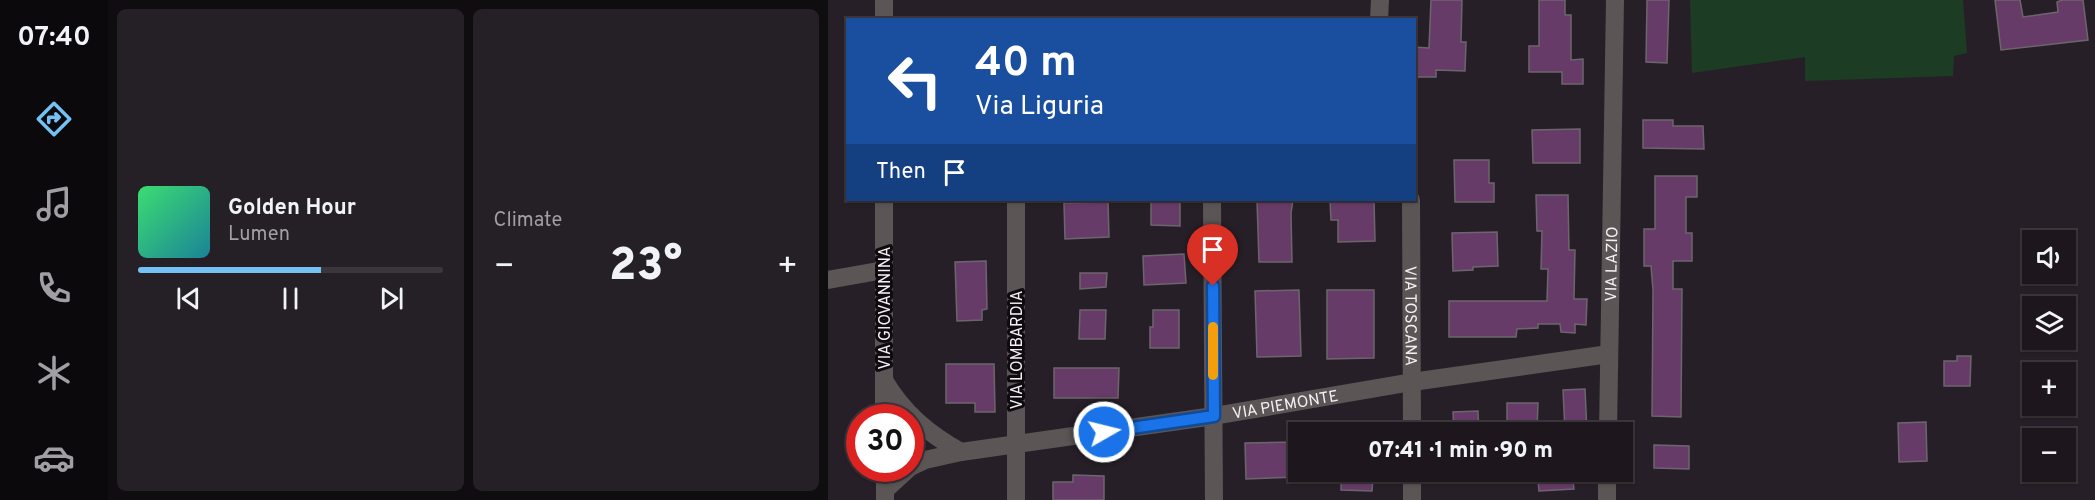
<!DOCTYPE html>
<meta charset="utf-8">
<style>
:root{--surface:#1d171d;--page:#252026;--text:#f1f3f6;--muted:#a09fa4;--line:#3b363b;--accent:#73c1f5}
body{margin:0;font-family:Overpass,sans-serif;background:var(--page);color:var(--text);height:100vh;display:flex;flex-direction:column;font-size:22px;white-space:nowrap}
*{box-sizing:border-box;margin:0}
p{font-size:20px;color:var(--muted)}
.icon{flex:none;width:33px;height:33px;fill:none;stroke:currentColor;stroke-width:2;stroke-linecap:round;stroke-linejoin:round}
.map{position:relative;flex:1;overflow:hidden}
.drawer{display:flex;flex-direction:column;gap:9px;padding:9px;background:#100d10;width:720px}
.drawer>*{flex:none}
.hud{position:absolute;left:18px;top:18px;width:570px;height:183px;border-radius:0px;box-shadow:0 2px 4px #0004,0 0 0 2px var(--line);background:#1a4fa0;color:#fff;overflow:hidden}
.controls{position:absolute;left:1194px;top:230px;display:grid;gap:12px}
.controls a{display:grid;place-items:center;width:54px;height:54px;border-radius:0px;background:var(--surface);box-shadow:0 2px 4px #0004,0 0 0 2px var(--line);font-size:30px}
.speed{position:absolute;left:18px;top:404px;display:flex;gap:12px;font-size:30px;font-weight:700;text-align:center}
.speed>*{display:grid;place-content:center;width:78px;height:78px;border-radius:50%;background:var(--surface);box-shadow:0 2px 4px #0004,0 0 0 2px var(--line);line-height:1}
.speed .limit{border:9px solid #d22;background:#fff;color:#111}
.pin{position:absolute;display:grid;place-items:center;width:51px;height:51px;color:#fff;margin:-62px -26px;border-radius:50% 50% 50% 0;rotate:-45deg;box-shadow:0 0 6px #0007}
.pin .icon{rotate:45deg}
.me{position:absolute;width:66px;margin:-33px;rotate:82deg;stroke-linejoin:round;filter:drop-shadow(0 0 4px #0008)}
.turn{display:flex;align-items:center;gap:21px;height:126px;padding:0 30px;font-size:27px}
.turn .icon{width:78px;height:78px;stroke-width:2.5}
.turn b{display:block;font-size:42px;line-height:51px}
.then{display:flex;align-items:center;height:57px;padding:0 30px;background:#0003;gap:12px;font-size:22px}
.big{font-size:45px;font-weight:800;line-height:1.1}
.drawer .widget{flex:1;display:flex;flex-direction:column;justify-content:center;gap:9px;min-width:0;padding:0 21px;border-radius:9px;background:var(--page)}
.song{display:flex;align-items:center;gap:18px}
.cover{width:72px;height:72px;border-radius:9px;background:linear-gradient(135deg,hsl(140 70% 55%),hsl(190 70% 35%))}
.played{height:6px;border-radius:3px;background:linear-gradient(90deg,var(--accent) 60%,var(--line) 60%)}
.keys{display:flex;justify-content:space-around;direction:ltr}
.heat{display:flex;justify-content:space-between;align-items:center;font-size:33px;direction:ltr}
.drawer .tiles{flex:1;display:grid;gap:9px;grid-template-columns:repeat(2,1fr)}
.trip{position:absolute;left:460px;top:422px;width:345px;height:60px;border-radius:0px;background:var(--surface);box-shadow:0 2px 4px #0004,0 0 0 2px var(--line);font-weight:800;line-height:60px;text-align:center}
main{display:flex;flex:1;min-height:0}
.menu{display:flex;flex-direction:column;width:108px;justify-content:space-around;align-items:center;background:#0c090c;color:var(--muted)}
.menu .icon{width:42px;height:42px}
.menu .current{color:var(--accent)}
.menu b{font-size:27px;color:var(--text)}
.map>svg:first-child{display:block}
.green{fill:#1c3d24}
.building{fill:#673b67;stroke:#6d656d;stroke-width:1.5}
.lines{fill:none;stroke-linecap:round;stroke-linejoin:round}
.minor{stroke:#5b5555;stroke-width:18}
.tertiary{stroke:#5b5555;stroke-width:18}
.route-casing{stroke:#114b97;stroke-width:15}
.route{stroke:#1a73e8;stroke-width:10}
.slow{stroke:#f59e0b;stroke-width:10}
.labels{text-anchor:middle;stroke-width:6;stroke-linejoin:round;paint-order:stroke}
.street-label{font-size:16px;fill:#f4eff4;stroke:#0e0a0e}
</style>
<main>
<nav class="menu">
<b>07:40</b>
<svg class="icon current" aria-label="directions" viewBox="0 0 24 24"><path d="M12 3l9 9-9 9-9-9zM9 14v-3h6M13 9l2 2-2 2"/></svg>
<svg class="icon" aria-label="music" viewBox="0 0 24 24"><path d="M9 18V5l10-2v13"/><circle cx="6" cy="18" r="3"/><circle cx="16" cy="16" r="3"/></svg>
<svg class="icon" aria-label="phone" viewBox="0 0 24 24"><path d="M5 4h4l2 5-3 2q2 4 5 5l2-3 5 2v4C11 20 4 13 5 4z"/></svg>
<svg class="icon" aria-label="climate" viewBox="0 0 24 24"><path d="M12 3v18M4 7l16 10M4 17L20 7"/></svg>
<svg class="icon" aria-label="car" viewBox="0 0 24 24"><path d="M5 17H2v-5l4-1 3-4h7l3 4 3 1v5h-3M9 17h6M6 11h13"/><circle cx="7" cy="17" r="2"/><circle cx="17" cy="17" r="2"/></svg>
</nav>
<section class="drawer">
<div class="tiles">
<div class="widget">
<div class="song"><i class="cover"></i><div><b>Golden Hour</b><p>Lumen</p></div></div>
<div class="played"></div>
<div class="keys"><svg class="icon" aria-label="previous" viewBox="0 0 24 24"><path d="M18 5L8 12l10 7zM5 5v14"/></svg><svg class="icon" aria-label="pause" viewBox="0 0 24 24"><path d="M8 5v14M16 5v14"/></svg><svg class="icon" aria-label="next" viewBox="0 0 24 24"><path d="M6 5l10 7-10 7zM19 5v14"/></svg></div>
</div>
<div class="widget"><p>Climate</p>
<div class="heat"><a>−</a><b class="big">23°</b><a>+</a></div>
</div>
</div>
</section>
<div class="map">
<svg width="1267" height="500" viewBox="0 0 1267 500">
<rect width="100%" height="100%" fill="#271f27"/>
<path class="green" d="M862 0H1135L1139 53 1126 56 1125 76 977 81V57L864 73Z"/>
<path class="building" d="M603 0H634L633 42H638L637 71 608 70V77H586V47L601 48Z
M711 0H737V15H743V60L755 59V84H734V72H701V46H711Z
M819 0H841L839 63 818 62Z
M1167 0H1192L1195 17 1230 12 1229 2 1234 0H1255L1260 40 1173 50Z
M815 120H845V126H875L876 149 815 148Z
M752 129V163H705L704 130Z
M626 160H661V183H666V202H627Z
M827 176H869V197H858V233H864V261H845V289H854L853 417 824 416 825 290 823 266H816V229H827Z
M708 195H740L741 250H747L746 299H759L758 325 747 324V333L733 332 732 324H710V328L689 329 688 337H621V301H719L720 269H713L714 231H709Z
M429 200H465L463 213 464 262H431Z
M502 200H546L547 241 510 242V220H503Z
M280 202 281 237 237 239 236 203Z
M323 202H352V226L323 225Z
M669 232 670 266 645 267V270L625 271 624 233Z
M356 254 358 283 316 285 315 256Z
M158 261 159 309 154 310V320L129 321 127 262Z
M252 273H279L278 287 252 289Z
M471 290 473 356 429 357 427 291Z
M499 290H546V358L499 359Z
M252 310H278L277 339H251Z
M325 310H351V348H322V327H325Z
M1129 356H1143L1142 386H1116V361H1129Z
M118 364H166L167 412H147V403H118Z
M226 368H291L290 398H226Z
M757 389 759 432H737L735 390Z
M679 403H710L709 431 679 432Z
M650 411 651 432H626L625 412Z
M1098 422 1099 461 1071 462 1070 423Z
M471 442V477L418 479 417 443Z
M826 445 861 446V469L826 468Z
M513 471H541V477H545L544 491 513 490Z
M709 471H744L746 489 711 491Z
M245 475 276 476V500H225V482H245Z"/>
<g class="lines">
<g class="minor">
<path d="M551 20 552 0"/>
<path d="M188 200V500"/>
<path d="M384 200 386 500"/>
<path id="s1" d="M583 200 584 432"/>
<path d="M0 280 56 270"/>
<path d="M56 380C75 413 101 434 133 452"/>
<path id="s2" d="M780 432 787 0"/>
<path id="s3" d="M82 467 97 460 133 452 386 416 584 382 781 354"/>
<path d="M584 471V500"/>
<path d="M57 490 81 468"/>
<path d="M779 500V471"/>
</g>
<path class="tertiary" d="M56 0V20
M56 200V417
M57 468V500"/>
</g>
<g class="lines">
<defs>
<path id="route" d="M276 432 386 416 385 286"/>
</defs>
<use href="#route" class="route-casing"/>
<use href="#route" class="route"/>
<path class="slow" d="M385 327V375"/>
</g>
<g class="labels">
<g class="street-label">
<text dy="6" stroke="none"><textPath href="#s2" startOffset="168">VIA LAZIO</textPath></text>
<text transform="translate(56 308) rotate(-90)" y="6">VIA GIOVANNINA</text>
<text dy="6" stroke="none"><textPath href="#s1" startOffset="116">VIA TOSCANA</textPath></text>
<text transform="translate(188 350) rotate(-90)" y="6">VIA LOMBARDIA</text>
<text dy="6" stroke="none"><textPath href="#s3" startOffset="381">VIA PIEMONTE</textPath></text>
</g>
</g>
</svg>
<div class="controls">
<a><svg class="icon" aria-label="sound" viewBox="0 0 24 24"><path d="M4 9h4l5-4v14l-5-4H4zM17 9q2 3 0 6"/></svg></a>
<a><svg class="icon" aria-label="layers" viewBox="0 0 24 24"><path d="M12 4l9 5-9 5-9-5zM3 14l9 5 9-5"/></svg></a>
<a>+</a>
<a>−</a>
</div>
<div class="speed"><div class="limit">30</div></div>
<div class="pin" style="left:385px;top:286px;background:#d93025"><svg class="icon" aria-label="arrive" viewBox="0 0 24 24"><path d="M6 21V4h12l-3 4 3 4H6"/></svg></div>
<svg class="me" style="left:276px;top:432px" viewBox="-20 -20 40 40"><circle r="17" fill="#1a73e8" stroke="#fff" stroke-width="3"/><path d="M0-11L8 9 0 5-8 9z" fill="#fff"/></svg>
<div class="trip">07:41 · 1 min · 90 m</div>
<div class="hud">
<div class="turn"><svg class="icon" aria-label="left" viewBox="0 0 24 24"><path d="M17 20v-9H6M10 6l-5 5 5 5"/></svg><div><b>40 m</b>Via Liguria</div></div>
<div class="then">Then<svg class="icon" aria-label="arrive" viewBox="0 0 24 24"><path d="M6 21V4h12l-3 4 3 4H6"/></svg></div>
</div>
</div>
</main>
